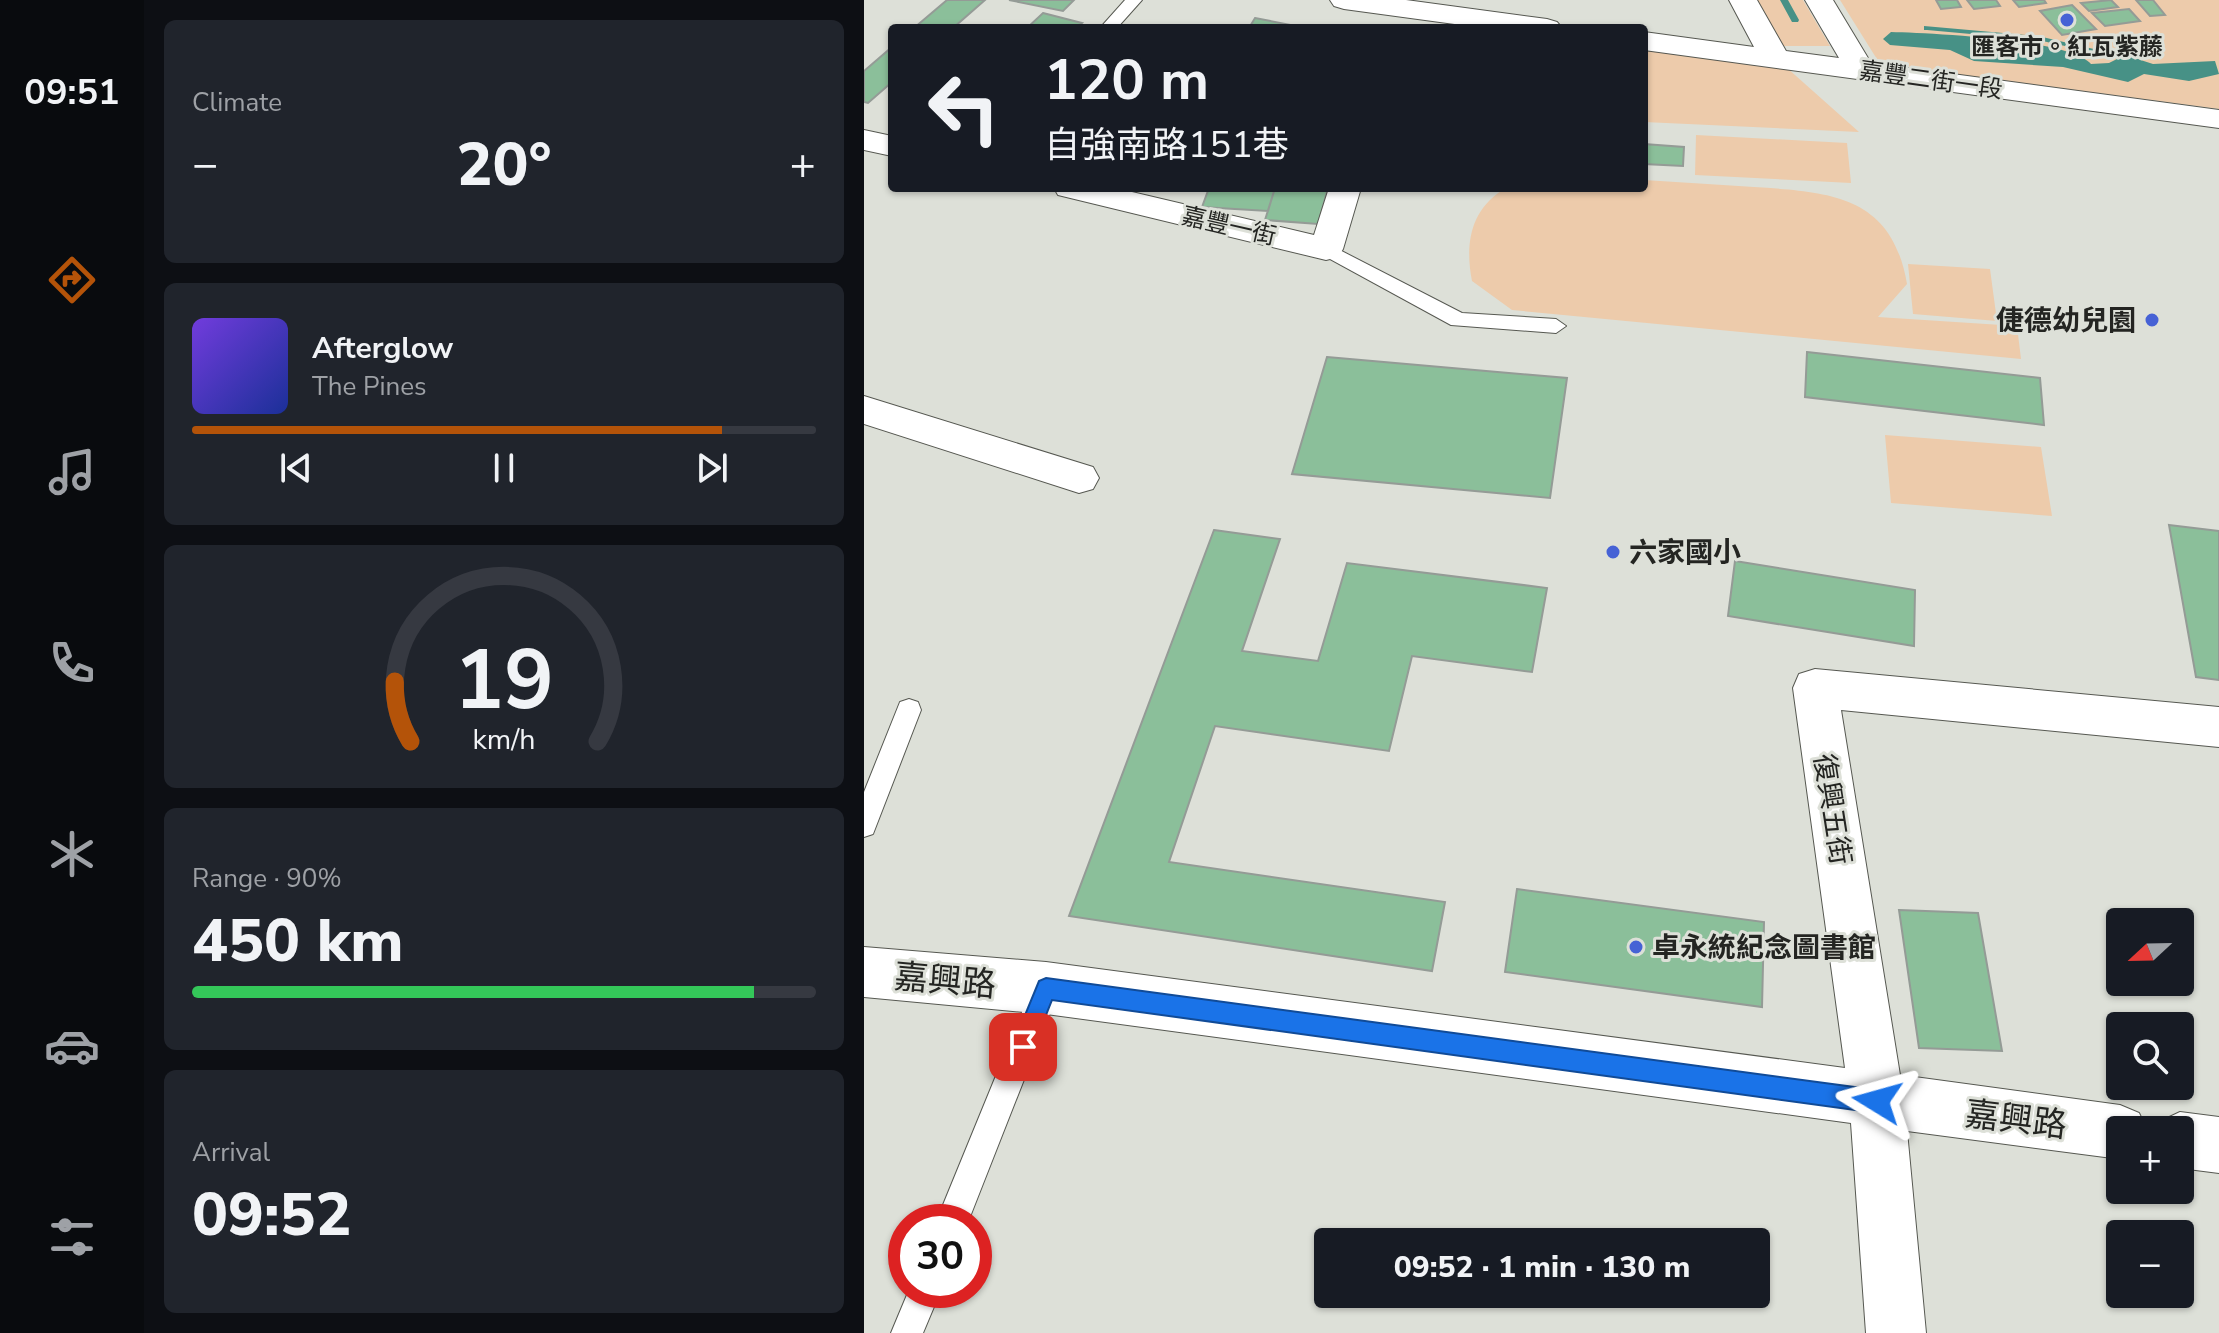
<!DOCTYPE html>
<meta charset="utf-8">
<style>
:root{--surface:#171b24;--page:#20242c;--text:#f1f3f6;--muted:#9ea1a6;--line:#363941;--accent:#b45309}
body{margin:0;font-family:"Nunito Sans","Noto Sans TC",sans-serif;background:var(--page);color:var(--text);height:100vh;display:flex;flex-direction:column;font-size:30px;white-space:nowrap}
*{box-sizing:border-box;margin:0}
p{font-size:26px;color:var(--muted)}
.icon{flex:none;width:44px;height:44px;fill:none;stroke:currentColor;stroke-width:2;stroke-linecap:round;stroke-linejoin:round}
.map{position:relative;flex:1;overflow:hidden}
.panel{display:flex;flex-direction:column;gap:20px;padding:20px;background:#0d0f14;width:720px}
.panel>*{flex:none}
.guide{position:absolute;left:24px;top:24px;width:760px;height:168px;border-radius:8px;box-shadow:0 2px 6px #0004;background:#171b24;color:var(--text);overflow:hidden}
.needle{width:52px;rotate:248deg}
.controls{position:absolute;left:1242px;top:908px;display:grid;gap:16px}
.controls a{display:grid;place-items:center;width:88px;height:88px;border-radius:8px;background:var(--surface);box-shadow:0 2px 6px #0004;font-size:40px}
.speed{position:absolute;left:24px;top:1204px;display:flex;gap:16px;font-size:40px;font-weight:700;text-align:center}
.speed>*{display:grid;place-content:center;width:104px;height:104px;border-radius:50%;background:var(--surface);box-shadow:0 2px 6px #0004;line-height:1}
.speed .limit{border:12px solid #d22;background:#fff;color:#111}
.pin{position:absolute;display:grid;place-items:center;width:68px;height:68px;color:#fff;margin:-34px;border-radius:16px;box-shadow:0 4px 12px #0006}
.me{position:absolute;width:88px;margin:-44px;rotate:278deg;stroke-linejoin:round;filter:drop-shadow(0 0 6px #0008)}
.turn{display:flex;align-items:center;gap:28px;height:168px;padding:0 24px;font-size:36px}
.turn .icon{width:104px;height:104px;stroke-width:2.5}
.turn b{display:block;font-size:56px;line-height:68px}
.big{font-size:60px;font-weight:800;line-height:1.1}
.panel .card{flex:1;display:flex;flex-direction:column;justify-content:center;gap:12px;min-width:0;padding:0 28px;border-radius:12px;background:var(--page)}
.panel .dial{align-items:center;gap:0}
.dial svg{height:208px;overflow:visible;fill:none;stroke:var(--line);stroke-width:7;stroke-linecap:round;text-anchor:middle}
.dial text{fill:var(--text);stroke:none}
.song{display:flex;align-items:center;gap:24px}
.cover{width:96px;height:96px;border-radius:12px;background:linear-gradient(135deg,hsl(260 70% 55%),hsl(230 70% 35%))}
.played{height:8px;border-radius:4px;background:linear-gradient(90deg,var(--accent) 85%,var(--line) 85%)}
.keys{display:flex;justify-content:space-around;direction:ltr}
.heat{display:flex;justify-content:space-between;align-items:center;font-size:44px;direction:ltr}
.charge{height:12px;border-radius:6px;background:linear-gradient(90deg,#34c759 90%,var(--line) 0)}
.trip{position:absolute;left:450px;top:1228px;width:456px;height:80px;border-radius:8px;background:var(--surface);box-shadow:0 2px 6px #0004;font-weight:800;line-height:80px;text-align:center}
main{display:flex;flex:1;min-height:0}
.tabs{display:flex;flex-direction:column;width:144px;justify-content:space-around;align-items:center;background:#090b0e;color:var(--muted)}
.tabs .icon{width:56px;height:56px}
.tabs .selected{color:var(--accent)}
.tabs b{font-size:36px;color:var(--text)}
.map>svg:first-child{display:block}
.green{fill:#edcbab}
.water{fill:#479186}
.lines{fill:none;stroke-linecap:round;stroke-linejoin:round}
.stream{fill:#479186;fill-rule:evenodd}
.building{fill:#8bbf9a;stroke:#949b96;stroke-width:2}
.service-casing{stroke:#565851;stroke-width:2}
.minor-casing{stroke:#565851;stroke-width:2}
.service{fill:#fff;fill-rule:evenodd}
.minor{fill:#fff;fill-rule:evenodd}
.route{fill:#1a73e8;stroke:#114b97;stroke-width:2}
.poi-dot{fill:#4662d5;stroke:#dde0d8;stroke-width:3}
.labels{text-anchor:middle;stroke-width:6;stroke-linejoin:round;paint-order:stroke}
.far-poi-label{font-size:24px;font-weight:bold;fill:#242522;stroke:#dde0d8}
.far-street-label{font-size:24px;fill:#242522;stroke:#dde0d8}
.poi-label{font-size:28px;font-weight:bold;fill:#242522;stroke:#dde0d8;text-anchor:start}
.street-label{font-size:28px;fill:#242522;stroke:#dde0d8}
.near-street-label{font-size:34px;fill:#242522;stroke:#dde0d8}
</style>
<main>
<nav class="tabs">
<b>09:51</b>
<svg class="icon selected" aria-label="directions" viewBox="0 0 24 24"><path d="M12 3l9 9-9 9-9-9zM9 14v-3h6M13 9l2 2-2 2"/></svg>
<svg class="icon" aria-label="music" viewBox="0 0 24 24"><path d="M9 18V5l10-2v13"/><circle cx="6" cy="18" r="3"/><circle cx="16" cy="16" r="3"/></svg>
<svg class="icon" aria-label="phone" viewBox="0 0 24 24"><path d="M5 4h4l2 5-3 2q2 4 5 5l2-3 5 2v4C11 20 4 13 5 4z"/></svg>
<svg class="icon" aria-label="climate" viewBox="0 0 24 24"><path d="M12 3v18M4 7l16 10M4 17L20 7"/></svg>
<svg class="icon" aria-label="car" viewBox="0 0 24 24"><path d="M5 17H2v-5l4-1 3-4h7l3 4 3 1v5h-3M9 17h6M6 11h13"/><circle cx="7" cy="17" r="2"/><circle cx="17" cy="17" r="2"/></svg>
<svg class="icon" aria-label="filters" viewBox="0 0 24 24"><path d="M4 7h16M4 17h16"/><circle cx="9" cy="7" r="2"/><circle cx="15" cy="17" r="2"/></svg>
</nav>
<section class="panel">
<div class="card"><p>Climate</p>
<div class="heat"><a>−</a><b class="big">20°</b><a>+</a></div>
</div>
<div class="card">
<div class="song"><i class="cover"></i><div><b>Afterglow</b><p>The Pines</p></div></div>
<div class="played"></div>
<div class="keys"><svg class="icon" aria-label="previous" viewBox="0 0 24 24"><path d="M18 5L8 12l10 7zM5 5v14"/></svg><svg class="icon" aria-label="pause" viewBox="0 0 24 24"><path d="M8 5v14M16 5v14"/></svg><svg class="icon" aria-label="next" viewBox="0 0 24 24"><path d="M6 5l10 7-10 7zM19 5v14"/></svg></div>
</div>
<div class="card dial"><svg viewBox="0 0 100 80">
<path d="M14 69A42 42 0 1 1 86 69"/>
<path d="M14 69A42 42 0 0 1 8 46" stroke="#b45309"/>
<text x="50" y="56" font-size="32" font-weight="700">19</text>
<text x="50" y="72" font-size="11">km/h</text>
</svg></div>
<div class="card"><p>Range · 90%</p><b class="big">450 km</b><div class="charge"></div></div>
<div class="card"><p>Arrival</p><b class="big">09:52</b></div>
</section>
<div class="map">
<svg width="1355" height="1333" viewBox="0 0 1355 1333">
<rect width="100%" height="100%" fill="#dde0d8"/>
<path class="green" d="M883 0H939L966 46H904Z
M976 0H1355V109L1016 64Z
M780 48 922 67 995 132 780 122Z
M832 135 983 143 987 183 831 175Z
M780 180C817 182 854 185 890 187 966 192 1028 195 1043 284L1014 317 1153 326 1157 359 648 310 608 281C601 245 606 212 637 191L780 188Z
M1044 264 1126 269 1133 321 1049 314Z
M1021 435 1177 447 1188 516 1027 503Z"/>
<path class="water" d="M1027 32C1064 33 1205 39 1227 64L1245 63 1261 55 1289 64 1351 61 1355 74 1325 81 1280 74 1264 82 1199 67 1110 61 1086 50 1026 45 1019 39Z"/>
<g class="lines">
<path class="stream" d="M916 0H924L935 20 934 22H928Z
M1060 26 1174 36 1277 60 1273 62 1174 40 1063 30H1060Z"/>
</g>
<path class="building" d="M83 0H121L89 28H50Z
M145 0H210L199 11Z
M1072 0H1093L1097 7 1077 9Z
M1103 0H1132L1136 6 1110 9Z
M1149 0H1180L1182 3 1155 7Z
M1247 0 1254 7 1225 11 1217 3Z
M1272 0H1289L1301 15 1286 16Z
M1208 5 1232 29 1198 35 1176 11Z
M1265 9 1276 21 1241 26 1228 13Z
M179 13 218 23 212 28H163Z
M391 18 427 25 424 28H385Z
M28 47V82L4 103 0 102V71Z
M780 144 820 147 819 166 780 164Z
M345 188H411L404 211 338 207Z
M411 188H464L454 224 401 220Z
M943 352 1176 378 1180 425 941 397Z
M463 357 703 378 686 498 428 474Z
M1305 525 1355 531V680L1332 677Z
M350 530 416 539 378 651 454 661 483 563 683 588 668 672 548 656 525 751 351 726 305 862 581 902 568 971 205 916Z
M871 561 1051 590 1050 646 864 616Z
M653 889 900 922 898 1007 641 972Z
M1035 910 1114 913 1138 1051 1055 1048Z"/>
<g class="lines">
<defs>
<path id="service" d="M261 0H278L253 28H236Z
M462 243 598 313 692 319 702 326 692 333 587 325 455 253V245Z
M45 699 54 702 57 710 9 834 0 837V792L36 702Z
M182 974 192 978 196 988 104 1222H72L172 978Z
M45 1290H77L59 1333H27Z"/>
<path id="minor" d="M466 0H542L683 19 693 22 698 28H620L480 9 470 6Z
M865 0H893L922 51 975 58 941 0H969L1007 63 1355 110V128L780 50V32L890 47Z
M0 130 28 136V156L0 150Z
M190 188H251L450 235 465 188H497L479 249 474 257 462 260 194 195Z
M0 396 229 467 235 478 229 489 215 493 0 424Z
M951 669 1355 707V747L977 710 1036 1075 1256 1105 1275 1113 1283 1130H1256V1159L1043 1131 1062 1333H1002L987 1123 182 1014 0 997V947L182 962 981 1068 929 688 935 674Z
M1316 1112 1355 1117V1173L1316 1168V1130H1293L1297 1121Z"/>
</defs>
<use href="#service" class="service-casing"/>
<use href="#minor" class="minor-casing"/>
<use href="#service" class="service"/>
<use href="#minor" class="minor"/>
</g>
<path class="route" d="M182 978 1013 1090 1021 1093 1025 1101 1021 1109 1013 1113 188 1000 166 1055 159 1058 151 1055 148 1047 175 981Z"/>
<g class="poi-dot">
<circle cx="1203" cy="20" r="8"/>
<circle cx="1288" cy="320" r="8"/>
<circle cx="749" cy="552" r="8"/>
<circle cx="772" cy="947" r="8"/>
</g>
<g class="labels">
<g class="far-poi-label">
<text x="1203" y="55">匯客市。紅瓦紫藤</text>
</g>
<g class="far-street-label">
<text transform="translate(1067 80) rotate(8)" y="8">嘉豐二街一段</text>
<text transform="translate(365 226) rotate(13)" y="8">嘉豐一街</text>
</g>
<g class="poi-label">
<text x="1272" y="330" text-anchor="end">倢德幼兒園</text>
<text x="765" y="562">六家國小</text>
<text x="788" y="957">卓永統紀念圖書館</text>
</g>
<g class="street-label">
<text transform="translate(969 809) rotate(81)" y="10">復興五街</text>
</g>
<g class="near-street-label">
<text transform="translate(81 980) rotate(5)" y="12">嘉興路</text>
<text transform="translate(1152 1119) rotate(7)" y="12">嘉興路</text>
</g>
</g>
</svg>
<div class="controls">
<a><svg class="needle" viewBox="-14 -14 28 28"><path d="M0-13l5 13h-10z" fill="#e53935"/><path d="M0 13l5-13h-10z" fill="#9ea1a6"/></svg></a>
<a><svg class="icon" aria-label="search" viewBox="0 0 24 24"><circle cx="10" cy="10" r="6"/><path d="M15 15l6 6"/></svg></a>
<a>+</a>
<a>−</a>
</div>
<div class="speed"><div class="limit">30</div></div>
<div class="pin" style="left:159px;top:1047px;background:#d93025"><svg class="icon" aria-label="arrive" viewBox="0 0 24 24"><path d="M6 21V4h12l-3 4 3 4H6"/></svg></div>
<svg class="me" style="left:1013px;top:1101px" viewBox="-20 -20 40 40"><path d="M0-17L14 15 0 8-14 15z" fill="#1a73e8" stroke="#fff" stroke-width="4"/></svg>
<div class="trip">09:52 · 1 min · 130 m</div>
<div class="guide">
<div class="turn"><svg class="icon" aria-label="left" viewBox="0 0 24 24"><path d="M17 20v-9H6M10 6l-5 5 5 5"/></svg><div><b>120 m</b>自強南路151巷</div></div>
</div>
</div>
</main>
